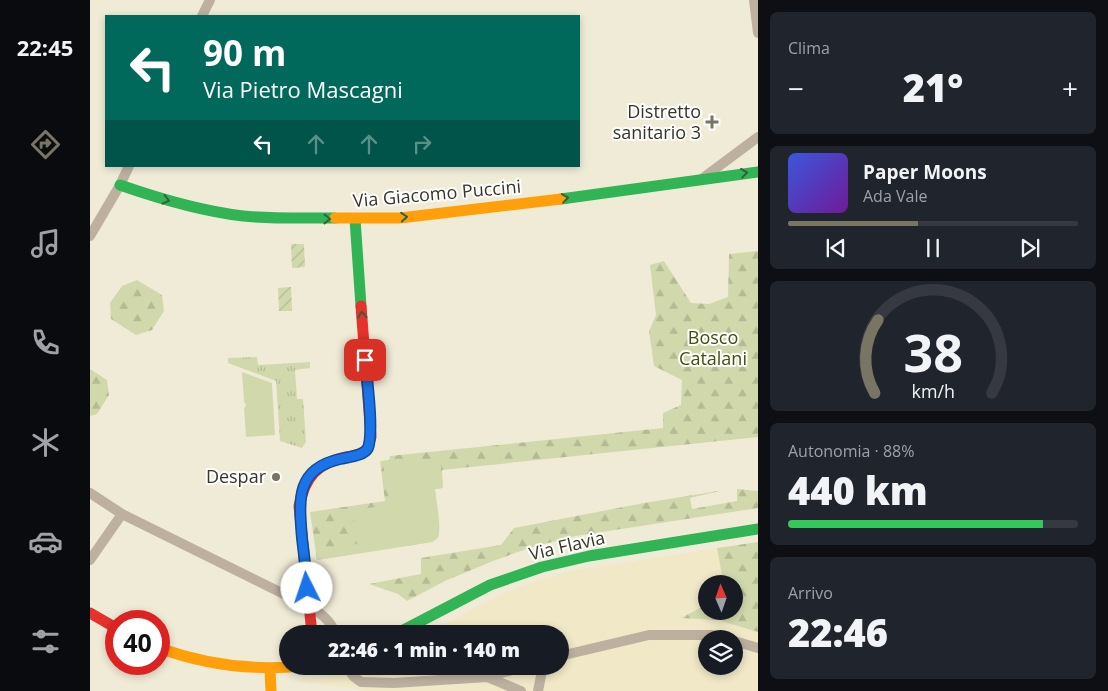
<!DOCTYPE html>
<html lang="it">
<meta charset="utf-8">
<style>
:root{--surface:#171b24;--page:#20242c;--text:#f1f3f6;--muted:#9ea1a6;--line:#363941;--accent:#787564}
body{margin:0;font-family:"Open Sans",sans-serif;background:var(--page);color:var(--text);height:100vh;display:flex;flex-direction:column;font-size:19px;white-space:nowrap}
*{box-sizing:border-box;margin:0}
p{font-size:16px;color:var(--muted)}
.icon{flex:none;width:28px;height:28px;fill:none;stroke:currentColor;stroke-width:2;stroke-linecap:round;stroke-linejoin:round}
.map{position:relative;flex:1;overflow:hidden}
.sheet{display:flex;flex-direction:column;gap:12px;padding:12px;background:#0d0f14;width:350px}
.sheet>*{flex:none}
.banner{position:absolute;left:15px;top:15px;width:475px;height:152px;border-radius:0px;box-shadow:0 2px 8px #0003;background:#00695c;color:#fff;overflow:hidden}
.needle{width:32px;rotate:358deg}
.fabs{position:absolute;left:608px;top:575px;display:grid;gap:10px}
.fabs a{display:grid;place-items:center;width:45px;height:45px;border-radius:50%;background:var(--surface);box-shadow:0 2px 8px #0003;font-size:25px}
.speed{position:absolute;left:15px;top:610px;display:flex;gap:10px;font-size:25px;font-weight:700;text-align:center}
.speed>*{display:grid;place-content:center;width:65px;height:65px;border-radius:50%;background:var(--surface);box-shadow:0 2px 8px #0003;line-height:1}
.speed .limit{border:8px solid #d22;background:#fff;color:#111}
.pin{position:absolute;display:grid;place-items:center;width:42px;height:42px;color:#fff;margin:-21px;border-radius:10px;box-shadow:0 2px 8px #0006}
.me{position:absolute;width:55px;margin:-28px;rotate:356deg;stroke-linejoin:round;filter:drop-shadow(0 0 4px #0008)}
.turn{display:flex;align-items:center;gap:18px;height:105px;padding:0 15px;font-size:22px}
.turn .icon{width:65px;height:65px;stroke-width:2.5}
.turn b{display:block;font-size:35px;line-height:42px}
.lanes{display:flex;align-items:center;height:48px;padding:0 15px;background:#0003;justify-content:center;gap:25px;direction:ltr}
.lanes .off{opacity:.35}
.big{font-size:38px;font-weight:800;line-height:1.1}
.sheet .widget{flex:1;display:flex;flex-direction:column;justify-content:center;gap:8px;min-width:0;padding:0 18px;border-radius:8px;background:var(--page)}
.sheet .dial{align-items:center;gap:0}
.dial svg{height:130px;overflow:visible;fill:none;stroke:var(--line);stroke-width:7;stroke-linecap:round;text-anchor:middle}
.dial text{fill:var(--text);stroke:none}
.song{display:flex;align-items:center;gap:15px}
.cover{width:60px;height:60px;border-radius:8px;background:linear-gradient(135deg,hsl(230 70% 55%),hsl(280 70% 35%))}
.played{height:5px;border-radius:2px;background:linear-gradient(90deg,var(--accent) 45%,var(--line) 45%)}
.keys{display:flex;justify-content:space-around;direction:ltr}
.heat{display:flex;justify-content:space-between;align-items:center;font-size:28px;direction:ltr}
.charge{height:8px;border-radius:4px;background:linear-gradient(90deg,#34c759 88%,var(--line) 0)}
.trip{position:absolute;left:189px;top:625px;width:290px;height:50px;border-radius:25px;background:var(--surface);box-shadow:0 2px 8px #0003;font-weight:800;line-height:50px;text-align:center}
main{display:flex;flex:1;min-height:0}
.menu{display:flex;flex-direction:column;width:90px;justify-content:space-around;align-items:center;background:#090b0e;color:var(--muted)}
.menu .icon{width:35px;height:35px}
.menu .current{color:var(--accent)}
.menu b{font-size:22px;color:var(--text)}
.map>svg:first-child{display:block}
.built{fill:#f0e8c7;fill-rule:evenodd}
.grass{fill:url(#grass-tufts)}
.forest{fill:url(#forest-firs)}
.park{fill:#d1d9ac}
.garden{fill:url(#garden-furrows)}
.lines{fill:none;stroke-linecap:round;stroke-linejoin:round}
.street{stroke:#bdb09f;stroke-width:10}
.fast{stroke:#30b455;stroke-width:11}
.slow{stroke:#ff9f0a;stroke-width:11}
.jam{stroke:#e5322d;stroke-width:11}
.oneway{stroke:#356137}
.route-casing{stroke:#114b97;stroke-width:12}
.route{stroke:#1a73e8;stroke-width:9}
.poi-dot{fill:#787564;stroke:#fefefe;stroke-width:2}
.labels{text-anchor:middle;stroke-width:4;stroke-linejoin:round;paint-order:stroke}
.poi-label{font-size:18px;fill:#383527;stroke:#fefefe;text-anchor:end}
.street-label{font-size:18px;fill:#383527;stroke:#fefefe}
.park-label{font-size:18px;fill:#41500a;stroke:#fefefe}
</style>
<main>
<nav class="menu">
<b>22:45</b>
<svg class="icon current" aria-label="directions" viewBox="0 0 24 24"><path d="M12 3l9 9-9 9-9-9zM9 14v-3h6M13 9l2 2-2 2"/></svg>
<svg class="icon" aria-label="music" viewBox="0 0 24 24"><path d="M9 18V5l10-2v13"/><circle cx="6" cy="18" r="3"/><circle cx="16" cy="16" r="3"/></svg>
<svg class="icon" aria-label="phone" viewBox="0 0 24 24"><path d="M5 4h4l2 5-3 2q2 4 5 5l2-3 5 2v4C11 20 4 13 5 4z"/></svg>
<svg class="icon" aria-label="climate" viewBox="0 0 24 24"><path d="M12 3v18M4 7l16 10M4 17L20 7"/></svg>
<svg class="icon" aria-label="car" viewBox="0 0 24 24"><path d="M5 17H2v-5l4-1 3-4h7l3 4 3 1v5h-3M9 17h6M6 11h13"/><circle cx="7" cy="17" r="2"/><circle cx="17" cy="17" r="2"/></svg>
<svg class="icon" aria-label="filters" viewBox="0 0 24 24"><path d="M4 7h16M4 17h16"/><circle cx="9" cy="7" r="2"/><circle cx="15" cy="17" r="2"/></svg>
</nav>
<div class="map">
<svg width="668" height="691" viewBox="0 0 668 691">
<defs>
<pattern id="grass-tufts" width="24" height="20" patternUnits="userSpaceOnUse" patternTransform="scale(1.25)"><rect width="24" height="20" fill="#d1d9ac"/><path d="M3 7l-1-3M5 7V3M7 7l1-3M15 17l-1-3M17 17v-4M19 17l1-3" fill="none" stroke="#b4bb94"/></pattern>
<pattern id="forest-firs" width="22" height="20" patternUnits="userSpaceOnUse" patternTransform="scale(1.25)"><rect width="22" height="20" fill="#d1d9ac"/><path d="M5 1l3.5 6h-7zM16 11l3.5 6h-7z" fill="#b4bb94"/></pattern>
<pattern id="garden-furrows" width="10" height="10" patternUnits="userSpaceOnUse" patternTransform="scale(1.25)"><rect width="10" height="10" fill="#d1d9ac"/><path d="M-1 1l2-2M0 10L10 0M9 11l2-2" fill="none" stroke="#b4bb94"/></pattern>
</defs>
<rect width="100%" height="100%" fill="#f0ebd6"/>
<path class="built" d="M668 542V691H278L205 681 249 673 274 666H470V634H336L406 597 437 584 480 571ZM616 584H644V611H616ZM616 639H644V666H616Z"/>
<path class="grass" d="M167 357 168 365 220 362V368L205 370 207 399H213L216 442 212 448 190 441 186 381 138 363V358Z"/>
<path class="forest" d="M668 251V437L352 470 353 488 345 489 349 532 348 537 342 542 227 560 220 512 295 501 290 461 299 460 300 456 573 428V413L591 405 592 380 564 366 559 331 566 315 560 265 574 261 601 303 619 304 638 297 639 254Z
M47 280 72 295 74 311 62 330 46 335 21 319 20 303 32 286Z
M0 369 17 380 19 395 7 414 0 416Z
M647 489 668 491V508L486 536 442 547 403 561 355 581 317 601 308 594 279 584 331 574V558L411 545 424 528 554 503 634 490 600 498 602 509 647 501Z
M668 542V632L628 620 591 618 616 605V611H644V584H630L632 575 627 548Z"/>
<path class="park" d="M152 372 182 383 185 435 156 437 154 408 156 406 154 401Z
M350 458 353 488 345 489C346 500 352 528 348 537 347 539 344 541 342 542L227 560 226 551 267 544 263 510 300 505 293 464Z"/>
<path class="garden" d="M201 244H214L215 267 202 268Z
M201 287 202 311H189L188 288Z"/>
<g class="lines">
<path class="street" d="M664 0 668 33
M112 16 120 0
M613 178 668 137
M0 236 30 185 39 166
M0 493 32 514 218 606C231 613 240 620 246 634
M0 560 32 514
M644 641 668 648
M470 656 559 635H622L635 639
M257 666 263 676 271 682 304 683 397 677 431 691
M397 677 437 666
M448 691 453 666"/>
<path class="fast" d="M30 185C70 199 111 211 153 216 183 219 214 218 245 218
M471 199 668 172
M265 219 271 306
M306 634 400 585 452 567 499 556 668 529"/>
<path class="slow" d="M245 218H310L471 199
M69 648C116 665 162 671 212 666
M180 670 181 691"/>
<path class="jam" d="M0 613 26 628
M222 634 209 506C215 477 227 463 256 457 263 456 270 455 275 451 279 448 279 442 281 437L271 306"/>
</g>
<defs><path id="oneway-chevron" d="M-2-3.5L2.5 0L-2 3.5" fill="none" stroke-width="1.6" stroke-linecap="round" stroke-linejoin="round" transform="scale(1.25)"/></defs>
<g class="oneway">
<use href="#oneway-chevron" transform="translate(654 173) rotate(-7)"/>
<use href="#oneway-chevron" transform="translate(475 198) rotate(-8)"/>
<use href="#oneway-chevron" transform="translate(76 200) rotate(14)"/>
<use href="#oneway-chevron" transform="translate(314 217) rotate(-5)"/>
<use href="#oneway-chevron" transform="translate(237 219) rotate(1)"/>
<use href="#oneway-chevron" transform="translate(272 315) rotate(-94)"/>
</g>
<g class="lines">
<defs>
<path id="route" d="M217 588C216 571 214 554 212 538 209 501 205 469 250 459 258 457 274 456 278 448 284 432 277 379 275 360"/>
</defs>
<use href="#route" class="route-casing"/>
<use href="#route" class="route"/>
</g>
<g class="poi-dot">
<path d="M619.5 114.5h5v5h5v5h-5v5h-5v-5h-5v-5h5z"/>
<circle cx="186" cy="477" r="5"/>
</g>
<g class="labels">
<g class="poi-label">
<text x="611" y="118">Distretto<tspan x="611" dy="21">sanitario 3</tspan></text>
<text x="176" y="483">Despar</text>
</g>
<g class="street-label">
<text transform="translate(347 194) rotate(-5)" y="6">Via Giacomo Puccini</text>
<text transform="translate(477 546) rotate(-13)" y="6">Via Flavia</text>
</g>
<g class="park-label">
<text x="623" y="344">Bosco<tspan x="623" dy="21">Catalani</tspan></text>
</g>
</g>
</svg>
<div class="fabs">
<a><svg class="needle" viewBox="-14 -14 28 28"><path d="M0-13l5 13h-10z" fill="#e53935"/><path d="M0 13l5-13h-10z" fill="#9ea1a6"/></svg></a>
<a><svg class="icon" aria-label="layers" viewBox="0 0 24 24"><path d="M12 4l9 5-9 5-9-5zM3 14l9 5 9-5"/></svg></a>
</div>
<div class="speed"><div class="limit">40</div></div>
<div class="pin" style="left:275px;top:360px;background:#d93025"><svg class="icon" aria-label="arrive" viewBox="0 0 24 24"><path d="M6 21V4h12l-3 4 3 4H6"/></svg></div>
<svg class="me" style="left:217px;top:588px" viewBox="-20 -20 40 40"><circle r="19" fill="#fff"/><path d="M0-13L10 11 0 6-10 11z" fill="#1a73e8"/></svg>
<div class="trip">22:46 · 1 min · 140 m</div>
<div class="banner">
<div class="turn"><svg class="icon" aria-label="left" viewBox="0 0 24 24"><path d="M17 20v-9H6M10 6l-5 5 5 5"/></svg><div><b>90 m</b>Via Pietro Mascagni</div></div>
<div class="lanes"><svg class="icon" aria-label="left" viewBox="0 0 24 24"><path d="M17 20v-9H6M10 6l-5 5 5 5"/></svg><svg class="icon off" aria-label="ahead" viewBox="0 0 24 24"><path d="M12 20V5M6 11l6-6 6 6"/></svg><svg class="icon off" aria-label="ahead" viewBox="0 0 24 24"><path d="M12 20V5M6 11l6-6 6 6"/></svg><svg class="icon off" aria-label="right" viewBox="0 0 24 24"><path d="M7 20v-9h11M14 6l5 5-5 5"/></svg></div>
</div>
</div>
<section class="sheet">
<div class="widget"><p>Clima</p>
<div class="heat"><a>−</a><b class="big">21°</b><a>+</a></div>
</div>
<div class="widget">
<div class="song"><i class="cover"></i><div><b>Paper Moons</b><p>Ada Vale</p></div></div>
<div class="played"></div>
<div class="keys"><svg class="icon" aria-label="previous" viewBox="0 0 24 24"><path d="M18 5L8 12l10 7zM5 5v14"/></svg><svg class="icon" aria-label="pause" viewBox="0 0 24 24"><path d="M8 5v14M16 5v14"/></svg><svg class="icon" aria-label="next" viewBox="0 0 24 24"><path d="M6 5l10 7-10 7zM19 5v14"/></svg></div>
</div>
<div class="widget dial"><svg viewBox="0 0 100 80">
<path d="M14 69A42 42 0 1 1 86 69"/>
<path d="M14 69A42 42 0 0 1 16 24" stroke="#787564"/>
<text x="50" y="56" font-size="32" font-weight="700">38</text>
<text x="50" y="72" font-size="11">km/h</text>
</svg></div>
<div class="widget"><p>Autonomia · 88%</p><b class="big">440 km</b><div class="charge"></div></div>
<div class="widget"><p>Arrivo</p><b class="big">22:46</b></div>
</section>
</main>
